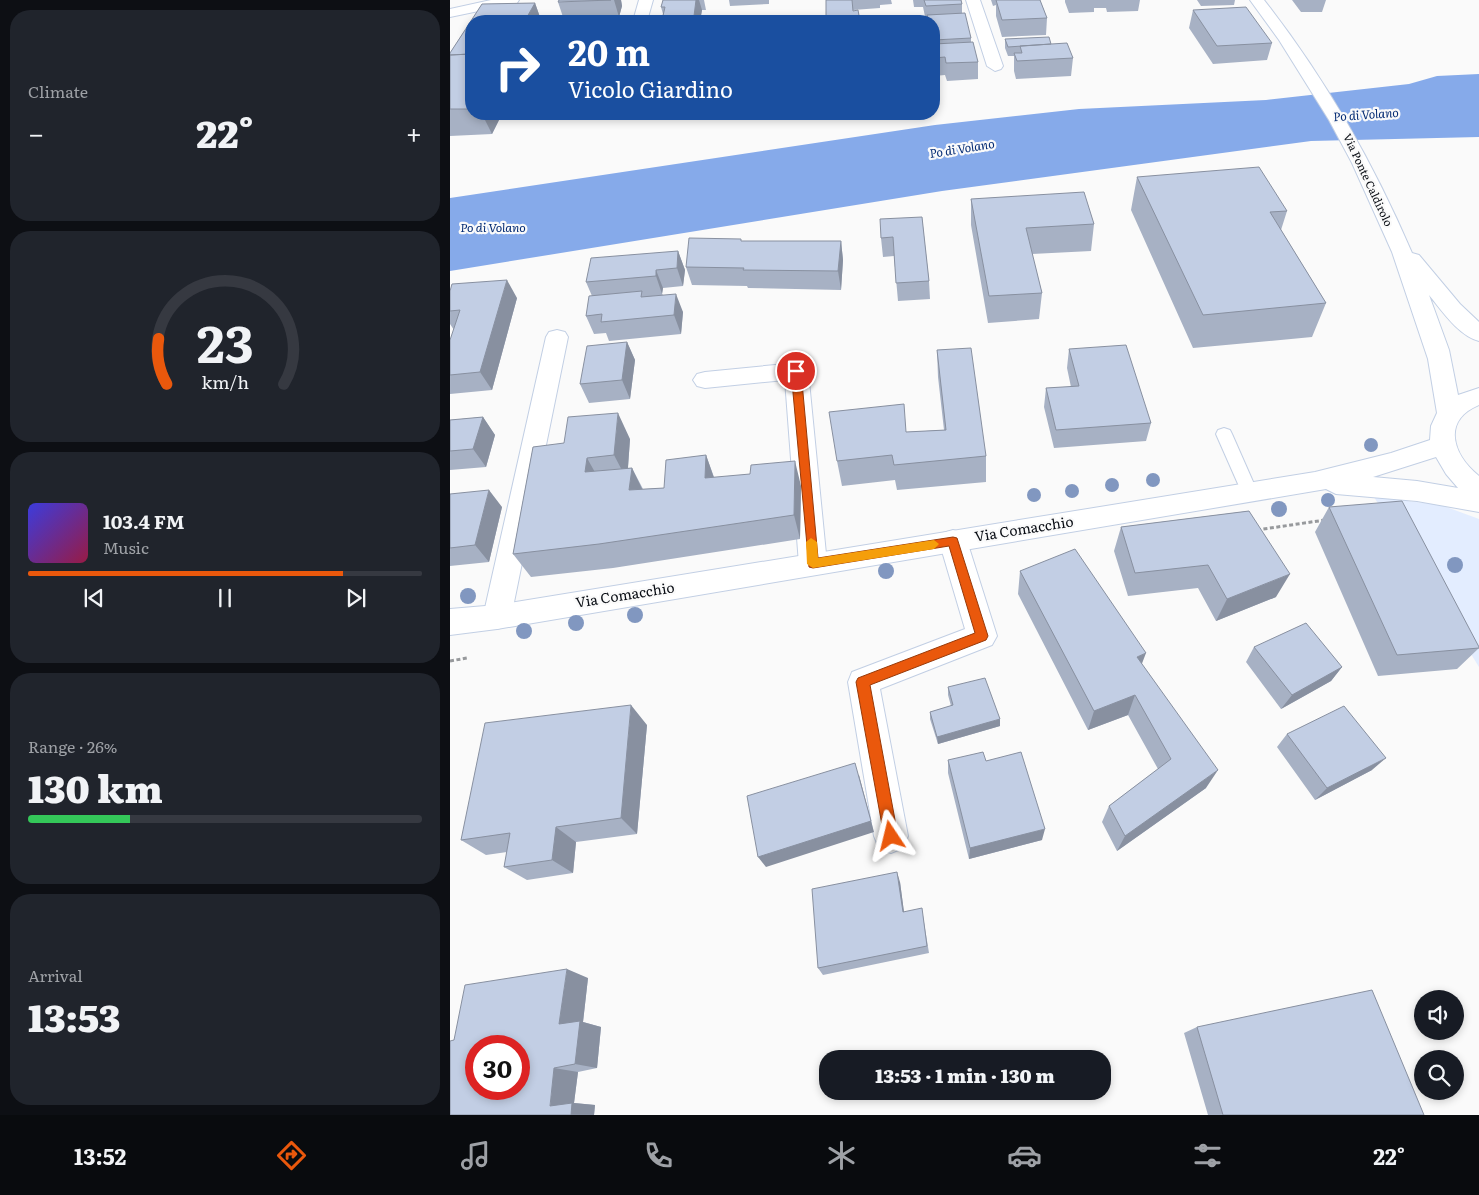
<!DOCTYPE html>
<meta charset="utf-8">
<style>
:root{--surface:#171b24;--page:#20242c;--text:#f1f3f6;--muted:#9ea1a6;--line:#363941;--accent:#ea580c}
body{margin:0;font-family:Literata,serif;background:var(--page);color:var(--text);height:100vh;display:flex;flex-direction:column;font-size:19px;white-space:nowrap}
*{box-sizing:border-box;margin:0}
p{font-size:16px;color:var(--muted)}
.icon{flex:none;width:28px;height:28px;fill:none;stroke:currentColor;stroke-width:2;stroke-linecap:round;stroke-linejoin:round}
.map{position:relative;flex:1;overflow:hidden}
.drawer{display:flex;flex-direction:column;gap:10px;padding:10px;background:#0d0f14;width:450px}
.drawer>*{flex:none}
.guide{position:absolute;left:15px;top:15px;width:475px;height:105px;border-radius:20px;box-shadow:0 2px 8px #0003;background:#1a4fa0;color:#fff;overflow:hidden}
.buttons{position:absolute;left:964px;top:990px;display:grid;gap:10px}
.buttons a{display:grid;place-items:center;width:50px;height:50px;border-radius:50%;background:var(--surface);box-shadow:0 2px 8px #0003;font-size:25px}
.speed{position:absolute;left:15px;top:1035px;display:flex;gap:10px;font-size:25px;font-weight:700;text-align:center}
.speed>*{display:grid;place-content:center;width:65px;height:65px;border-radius:50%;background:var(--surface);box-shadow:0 2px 8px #0003;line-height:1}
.speed .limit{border:8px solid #d22;background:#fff;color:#111}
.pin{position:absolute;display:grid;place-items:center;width:42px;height:42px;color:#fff;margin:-21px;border:2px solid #fff;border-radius:50%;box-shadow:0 1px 5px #0007}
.me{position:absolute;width:55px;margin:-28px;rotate:350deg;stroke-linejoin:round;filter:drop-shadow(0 0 4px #0008)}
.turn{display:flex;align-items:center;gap:18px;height:105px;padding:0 20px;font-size:22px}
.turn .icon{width:65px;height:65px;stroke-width:2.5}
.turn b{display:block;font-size:35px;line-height:42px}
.big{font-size:38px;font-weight:800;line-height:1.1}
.drawer .tile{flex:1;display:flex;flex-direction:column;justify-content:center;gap:8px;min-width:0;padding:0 18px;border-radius:20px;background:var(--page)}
.drawer .dial{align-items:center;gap:0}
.dial svg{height:130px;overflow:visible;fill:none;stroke:var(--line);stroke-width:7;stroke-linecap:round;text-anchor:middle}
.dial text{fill:var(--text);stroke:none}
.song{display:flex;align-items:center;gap:15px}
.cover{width:60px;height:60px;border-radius:8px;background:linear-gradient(135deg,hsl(240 70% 55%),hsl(340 70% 35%))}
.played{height:5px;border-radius:2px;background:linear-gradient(90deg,var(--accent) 80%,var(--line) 80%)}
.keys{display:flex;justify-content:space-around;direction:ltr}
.heat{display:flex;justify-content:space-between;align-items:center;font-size:28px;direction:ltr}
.charge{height:8px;border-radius:4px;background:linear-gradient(90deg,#34c759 26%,var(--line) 0)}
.trip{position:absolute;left:369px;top:1050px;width:292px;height:50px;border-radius:20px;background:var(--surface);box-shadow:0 2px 8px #0003;font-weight:800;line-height:50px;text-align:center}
.tab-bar{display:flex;height:80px;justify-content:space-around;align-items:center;background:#090b0e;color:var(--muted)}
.tab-bar .icon{width:35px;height:35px}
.tab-bar .on{color:var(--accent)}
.tab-bar b{font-size:22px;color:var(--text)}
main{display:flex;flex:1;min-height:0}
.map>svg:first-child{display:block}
.green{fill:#e3edff}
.water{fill:#86aaea}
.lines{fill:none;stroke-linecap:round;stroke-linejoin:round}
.service-casing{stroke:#c2cfe4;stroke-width:2}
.minor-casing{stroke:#c2cfe4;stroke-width:2}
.tertiary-casing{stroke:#c2cfe4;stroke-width:2}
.secondary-casing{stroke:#c2cfe4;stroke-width:2}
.path{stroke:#97999c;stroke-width:3;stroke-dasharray:4 2.5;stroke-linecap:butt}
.service{fill:#fff;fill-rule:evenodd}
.minor{fill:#fff;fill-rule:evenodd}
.tertiary{fill:#fff;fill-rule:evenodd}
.secondary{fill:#fff;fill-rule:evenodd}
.tree{fill:#8197c0}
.wall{fill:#a7b1c4}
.shaded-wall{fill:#8890a0}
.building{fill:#c2cee4;stroke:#8890a0;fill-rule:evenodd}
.route{fill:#ea580c;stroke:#983908}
.slow{fill:#f59e0b}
.labels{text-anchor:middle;stroke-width:4.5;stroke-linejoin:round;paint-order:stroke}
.far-street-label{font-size:11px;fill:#080c13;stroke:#fafafa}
.far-water-label{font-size:12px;font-style:italic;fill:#052c74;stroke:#fafafa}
.street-label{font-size:14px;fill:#080c13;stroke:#fafafa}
</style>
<main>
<section class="drawer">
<div class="tile"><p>Climate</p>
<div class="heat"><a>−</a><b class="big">22°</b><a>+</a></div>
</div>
<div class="tile dial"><svg viewBox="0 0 100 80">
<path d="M14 69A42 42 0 1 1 86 69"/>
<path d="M14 69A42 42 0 0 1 9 41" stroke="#ea580c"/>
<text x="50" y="56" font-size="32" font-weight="700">23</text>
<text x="50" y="72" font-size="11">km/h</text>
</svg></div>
<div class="tile">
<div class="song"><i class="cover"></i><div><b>103.4 FM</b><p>Music</p></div></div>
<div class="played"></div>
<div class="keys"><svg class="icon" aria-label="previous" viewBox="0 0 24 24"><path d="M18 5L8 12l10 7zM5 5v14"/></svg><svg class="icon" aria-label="pause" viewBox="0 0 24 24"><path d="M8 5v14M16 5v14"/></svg><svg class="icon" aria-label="next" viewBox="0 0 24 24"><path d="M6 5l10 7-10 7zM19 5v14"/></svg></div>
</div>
<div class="tile"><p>Range · 26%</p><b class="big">130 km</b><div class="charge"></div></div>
<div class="tile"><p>Arrival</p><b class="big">13:53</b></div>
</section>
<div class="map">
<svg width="1029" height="1115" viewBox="0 0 1029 1115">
<rect width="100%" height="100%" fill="#fafafa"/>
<path class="green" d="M924 497 991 505 1029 519V667Z"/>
<path class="water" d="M1029 74V137L861 141 492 191 0 271V198L485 125 629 109 816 100 959 84 987 76Z"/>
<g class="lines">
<defs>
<path id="service" d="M774 428 780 430 782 434 808 493 806 498 800 499 794 498 792 493 766 434 768 430Z"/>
<path id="minor" d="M189 0H203L197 21H183Z
M516 0H530L553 66 551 69 545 71 537 66Z
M107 330 115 332 118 337 61 617 57 626 47 629 37 626 33 617 96 337 99 332Z
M346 363 354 365 358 371 377 564 373 572 363 575 353 572 349 564 335 380 255 388 247 386 243 380 247 374 255 372Z
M503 530 513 533 517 541 547 636 542 645 430 689 458 836 453 848 441 853 429 848 424 836 398 682 402 672 515 629 489 541 493 533Z"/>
<path id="tertiary" d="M41 0H69L67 3 0 17V9Z"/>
<path id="secondary" d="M800 0H814C875 78 923 162 962 253L969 255 1010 304 1029 322V341C1009 336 992 311 979 295L999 350 1008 395 1029 388V405C991 421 1003 455 1029 476V512L967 501 886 494 876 489 47 629 0 635V609L47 605 865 472 941 453 980 440 981 426 987 413 978 359 942 252 902 163 879 120 829 40ZM986 457 996 474 1008 488 967 481 923 477Z"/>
</defs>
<use href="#service" class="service-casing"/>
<use href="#minor" class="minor-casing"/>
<use href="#tertiary" class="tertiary-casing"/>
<use href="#secondary" class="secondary-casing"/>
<path class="path" d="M807 530 875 520
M0 661 17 658"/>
<use href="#service" class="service"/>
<use href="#minor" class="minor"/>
<use href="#tertiary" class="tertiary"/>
<use href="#secondary" class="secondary"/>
</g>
<g class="tree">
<circle cx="921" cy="445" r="7"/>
<circle cx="703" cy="480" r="7"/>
<circle cx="662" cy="485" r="7"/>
<circle cx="622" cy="491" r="7"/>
<circle cx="584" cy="495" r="7"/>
<circle cx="878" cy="500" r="7"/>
<circle cx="829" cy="509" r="8"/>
<circle cx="1005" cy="565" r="8"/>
<circle cx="436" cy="571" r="8"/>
<circle cx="18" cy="596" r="8"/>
<circle cx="185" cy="615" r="8"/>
<circle cx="126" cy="623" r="8"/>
<circle cx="74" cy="631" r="8"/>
</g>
<path class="wall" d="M109 0H171L172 6 169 17 114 20 108 2Z
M213 0H254L256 10H252L250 21H205L212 20 213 14 211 7Z
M279 0H319V4L280 6Z
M376 0H441L442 4 430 5V8L403 10 410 21Z
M463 0H511L512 4V13L521 38V42L528 62V79L497 81 495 75 484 76V21H476L473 7H464Z
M541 0H590L597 18 596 35 552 37 546 16V5L543 6Z
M615 0H690L688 11 657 12 656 8H644V12L619 13 615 2Z
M747 0H785L784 5 751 6Z
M842 0H876L872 12H851Z
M85 3 91 20V21H21V114H52L42 134 0 136V53L32 4Z
M743 10 822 43 817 60 763 64 739 28Z
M555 39 601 44 623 58 621 76 566 79 564 71V56H558L555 48Z
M687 177 837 211 831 230 876 303 862 337 743 348 681 210Z
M521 199 644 224 641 251 582 254 592 293 589 319 538 323 521 225Z
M472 217 479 281 480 299 448 301 444 256 433 257 431 238Z
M291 239V241H391L393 260 391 290 298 288 297 286 242 285 236 267Z
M228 251 235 270 233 286 213 288 212 294 233 312 231 334 159 341 156 333 144 334 136 316 142 296 136 282Z
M0 291 67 298 42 390 0 394V340L4 330 0 324Z
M177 342 185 360 180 399 139 403 130 384Z
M619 349 701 423 696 441 604 448 594 407 596 388 621 387 617 368Z
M487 350 536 456V482L447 490 445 480 392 486 387 461 456 432 494 430 488 377Z
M33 417 45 435 36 467 0 470V420Z
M180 439 178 468H182L193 489 214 488 256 455 264 477 351 486 350 539 163 568 81 577 63 554 83 447Z
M0 494 52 507 39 562 0 566Z
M879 507 1029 648 1007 669 928 676 865 532Z
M799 511 826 597 766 621 748 588 678 596 664 551 671 527Z
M570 571 691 664 756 788 667 851 652 822 659 806 708 769 678 715 638 730 568 594Z
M804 647 892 667 881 681 831 709 796 662Z
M498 687 550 726 488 744 480 719V712L501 706 498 695Z
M197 725 187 834 126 842 123 873 77 880 54 867 57 852 36 855 11 840Z
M837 734 922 770 865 800 827 747Z
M498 760 592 840 519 859 498 773Z
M450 882 454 912 473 916 479 953 373 975 368 968Z
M138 978 133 1022 151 1027 147 1068 128 1072 124 1103 145 1105 144 1115 4 1040Z
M747 1027 974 1115H758L734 1033Z"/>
<path class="shaded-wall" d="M164 0H171L172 6 169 17Z
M246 0H249L252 10 250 21H246L244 16Z
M85 3 91 20V21H78L77 17Z
M32 114H52L42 134Z
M391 241 393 260 391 290 388 271Z
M228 251 235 270 233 286 227 268Z
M206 270 213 288 212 294 206 276Z
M57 280 67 298 42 390 30 372Z
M226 294 233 312 231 334 224 315Z
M177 342 185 360 180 399 172 380Z
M168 413 180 439 177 480 164 455Z
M33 417 45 435 36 467 23 449Z
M256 455 265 481 255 478Z
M137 458 151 483 135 472Z
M345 461 351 486 350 539 344 515Z
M182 468 194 493 179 490Z
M39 490 52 507 39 562 25 545Z
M840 574 826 597 766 621 777 599Z
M696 653 688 674 687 657Z
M892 667 881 681 831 709 842 695Z
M685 695 678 715 638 730 644 711Z
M181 705 197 725 187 834 171 818Z
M550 719V726L488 744 487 737Z
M936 758 922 770 865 800 877 788Z
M768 770 756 788 667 851 675 836Z
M409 775 424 832 316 867 308 857Z
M106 827 126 842 123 873 102 860Z
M595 829 592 840 519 859 520 848Z
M447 872 450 882 455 920 453 912Z
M117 969 138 978 133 1022 151 1027 147 1068 125 1064 109 1024Z
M104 1068 128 1072 124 1103 145 1105 144 1115H121L100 1106Z"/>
<path class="building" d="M109 0H161L108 2Z
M213 0H246L244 16H240L239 21H205L206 20H212L215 7H211Z
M376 0H402L403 11 408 10 410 21H376Z
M474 0H511L512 4 476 6Z
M546 0H590L597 18 552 20Z
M85 3 77 17H59L57 21H21V54L0 55V53L32 4Z
M796 7 822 43 767 46 743 10Z
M515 13 521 38 484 40V21H479L477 15Z
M451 19V21H423V20Z
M154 20 153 21H117Z
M599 37 601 44 558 47 555 39Z
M523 42 528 62 496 63 495 57 484 58V44Z
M617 43 623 58 567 61 564 53H572L570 46Z
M21 54V109H0V55Z
M809 167 837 211 820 212 876 303 753 315 687 177Z
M634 192 644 224 576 228 592 293 539 296 521 199Z
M472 217 479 281 446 283 443 237 431 238 430 219Z
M239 238 291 239V241H391L388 271 293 270 294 268 236 267Z
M228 251 227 268 206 270V276L136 282 141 258Z
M57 280 30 372 0 375V340L10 310 0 311V291L2 284Z
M192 291 191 297 226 294 224 315 151 322 152 314 136 316 139 296Z
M177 342 172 380 130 384 137 346Z
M676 345 701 423 606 430 596 388 629 386 619 349Z
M521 348 536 456 444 465 442 455 387 461 379 412 454 404 456 432 496 430 487 350Z
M168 413 164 455 137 458 135 472 182 468 179 490 214 488 216 460 256 455 255 478 300 474 301 465 345 461 344 515 149 544 63 554 83 447 114 443 118 417Z
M33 417 23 449 0 451V420Z
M39 490 25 545 0 548V494Z
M952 501 1029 647V648L947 655 879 507Z
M799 511 840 574 777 599 758 565 685 573 671 527Z
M625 549 696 653 687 657 768 770 675 836 659 806 721 759 685 695 644 711 570 571Z
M856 623 892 667 842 695 804 647Z
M535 678 550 719 487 737 480 712 503 705 498 687Z
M181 705 171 818 106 827 102 860 54 867 60 833 11 840 35 723Z
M894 706 936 758 877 788 837 734Z
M533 752 536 761 571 752 595 829 520 848 498 760Z
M405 763 421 821 308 857 297 796Z
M447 872 453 912 472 908 477 946 368 968 362 889Z
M117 969 109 1024 130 1021 125 1064 104 1068 100 1106 122 1103 121 1115H0V1041L4 1040 15 985ZM26 1046H69V1089H26Z
M922 990 974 1115H773L747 1027Z"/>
<path class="route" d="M346 368 351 371 368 558 503 537 507 538 538 636 536 640 420 685 448 836 446 841 441 843 436 841 434 836 406 682 408 678 525 633 499 546 363 568 359 567 341 371Z"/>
<path class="slow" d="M361 538 367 542 368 558 484 540 489 544 484 549 363 568 357 564 356 542Z"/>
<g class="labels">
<g class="far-street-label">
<text transform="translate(918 180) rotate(65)" y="4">Via Ponte Caldirolo</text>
</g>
<g class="far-water-label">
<text transform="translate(916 115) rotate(-4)" y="4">Po di Volano</text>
<text transform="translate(512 149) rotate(-9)" y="4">Po di Volano</text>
<text x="43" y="232">Po di Volano</text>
</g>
<g class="street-label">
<text transform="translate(574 529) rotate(-9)" y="5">Via Comacchio</text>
<text transform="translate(175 595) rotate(-9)" y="5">Via Comacchio</text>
</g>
</g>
</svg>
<div class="buttons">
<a><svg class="icon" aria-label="sound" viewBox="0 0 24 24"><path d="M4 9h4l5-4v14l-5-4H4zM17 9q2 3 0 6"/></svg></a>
<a><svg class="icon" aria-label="search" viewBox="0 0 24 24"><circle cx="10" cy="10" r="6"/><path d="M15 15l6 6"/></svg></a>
</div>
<div class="speed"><div class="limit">30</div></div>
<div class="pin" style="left:346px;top:371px;background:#d93025"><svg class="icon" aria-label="arrive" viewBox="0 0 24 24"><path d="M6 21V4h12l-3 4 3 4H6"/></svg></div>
<svg class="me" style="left:441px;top:836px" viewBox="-20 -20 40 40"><path d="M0-17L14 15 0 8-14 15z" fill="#ea580c" stroke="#fff" stroke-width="4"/></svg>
<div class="trip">13:53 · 1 min · 130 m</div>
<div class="guide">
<div class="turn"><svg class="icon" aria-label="right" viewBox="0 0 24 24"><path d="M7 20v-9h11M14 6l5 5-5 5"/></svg><div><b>20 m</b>Vicolo Giardino</div></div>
</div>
</div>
</main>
<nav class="tab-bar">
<b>13:52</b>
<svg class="icon on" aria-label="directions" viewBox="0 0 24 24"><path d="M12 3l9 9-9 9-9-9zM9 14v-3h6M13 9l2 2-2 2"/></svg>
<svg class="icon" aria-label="music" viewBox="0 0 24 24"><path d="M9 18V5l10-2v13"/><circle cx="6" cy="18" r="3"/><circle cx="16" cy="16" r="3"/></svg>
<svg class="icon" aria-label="phone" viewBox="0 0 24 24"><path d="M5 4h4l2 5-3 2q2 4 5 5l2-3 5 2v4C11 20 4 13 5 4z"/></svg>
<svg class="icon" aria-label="climate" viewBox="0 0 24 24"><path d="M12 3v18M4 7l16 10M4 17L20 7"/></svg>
<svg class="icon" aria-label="car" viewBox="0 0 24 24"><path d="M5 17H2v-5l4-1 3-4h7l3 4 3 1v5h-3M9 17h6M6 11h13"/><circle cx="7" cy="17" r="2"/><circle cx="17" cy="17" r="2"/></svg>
<svg class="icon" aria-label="filters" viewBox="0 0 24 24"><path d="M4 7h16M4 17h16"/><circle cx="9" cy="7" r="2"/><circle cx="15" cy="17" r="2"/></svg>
<b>22°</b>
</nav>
